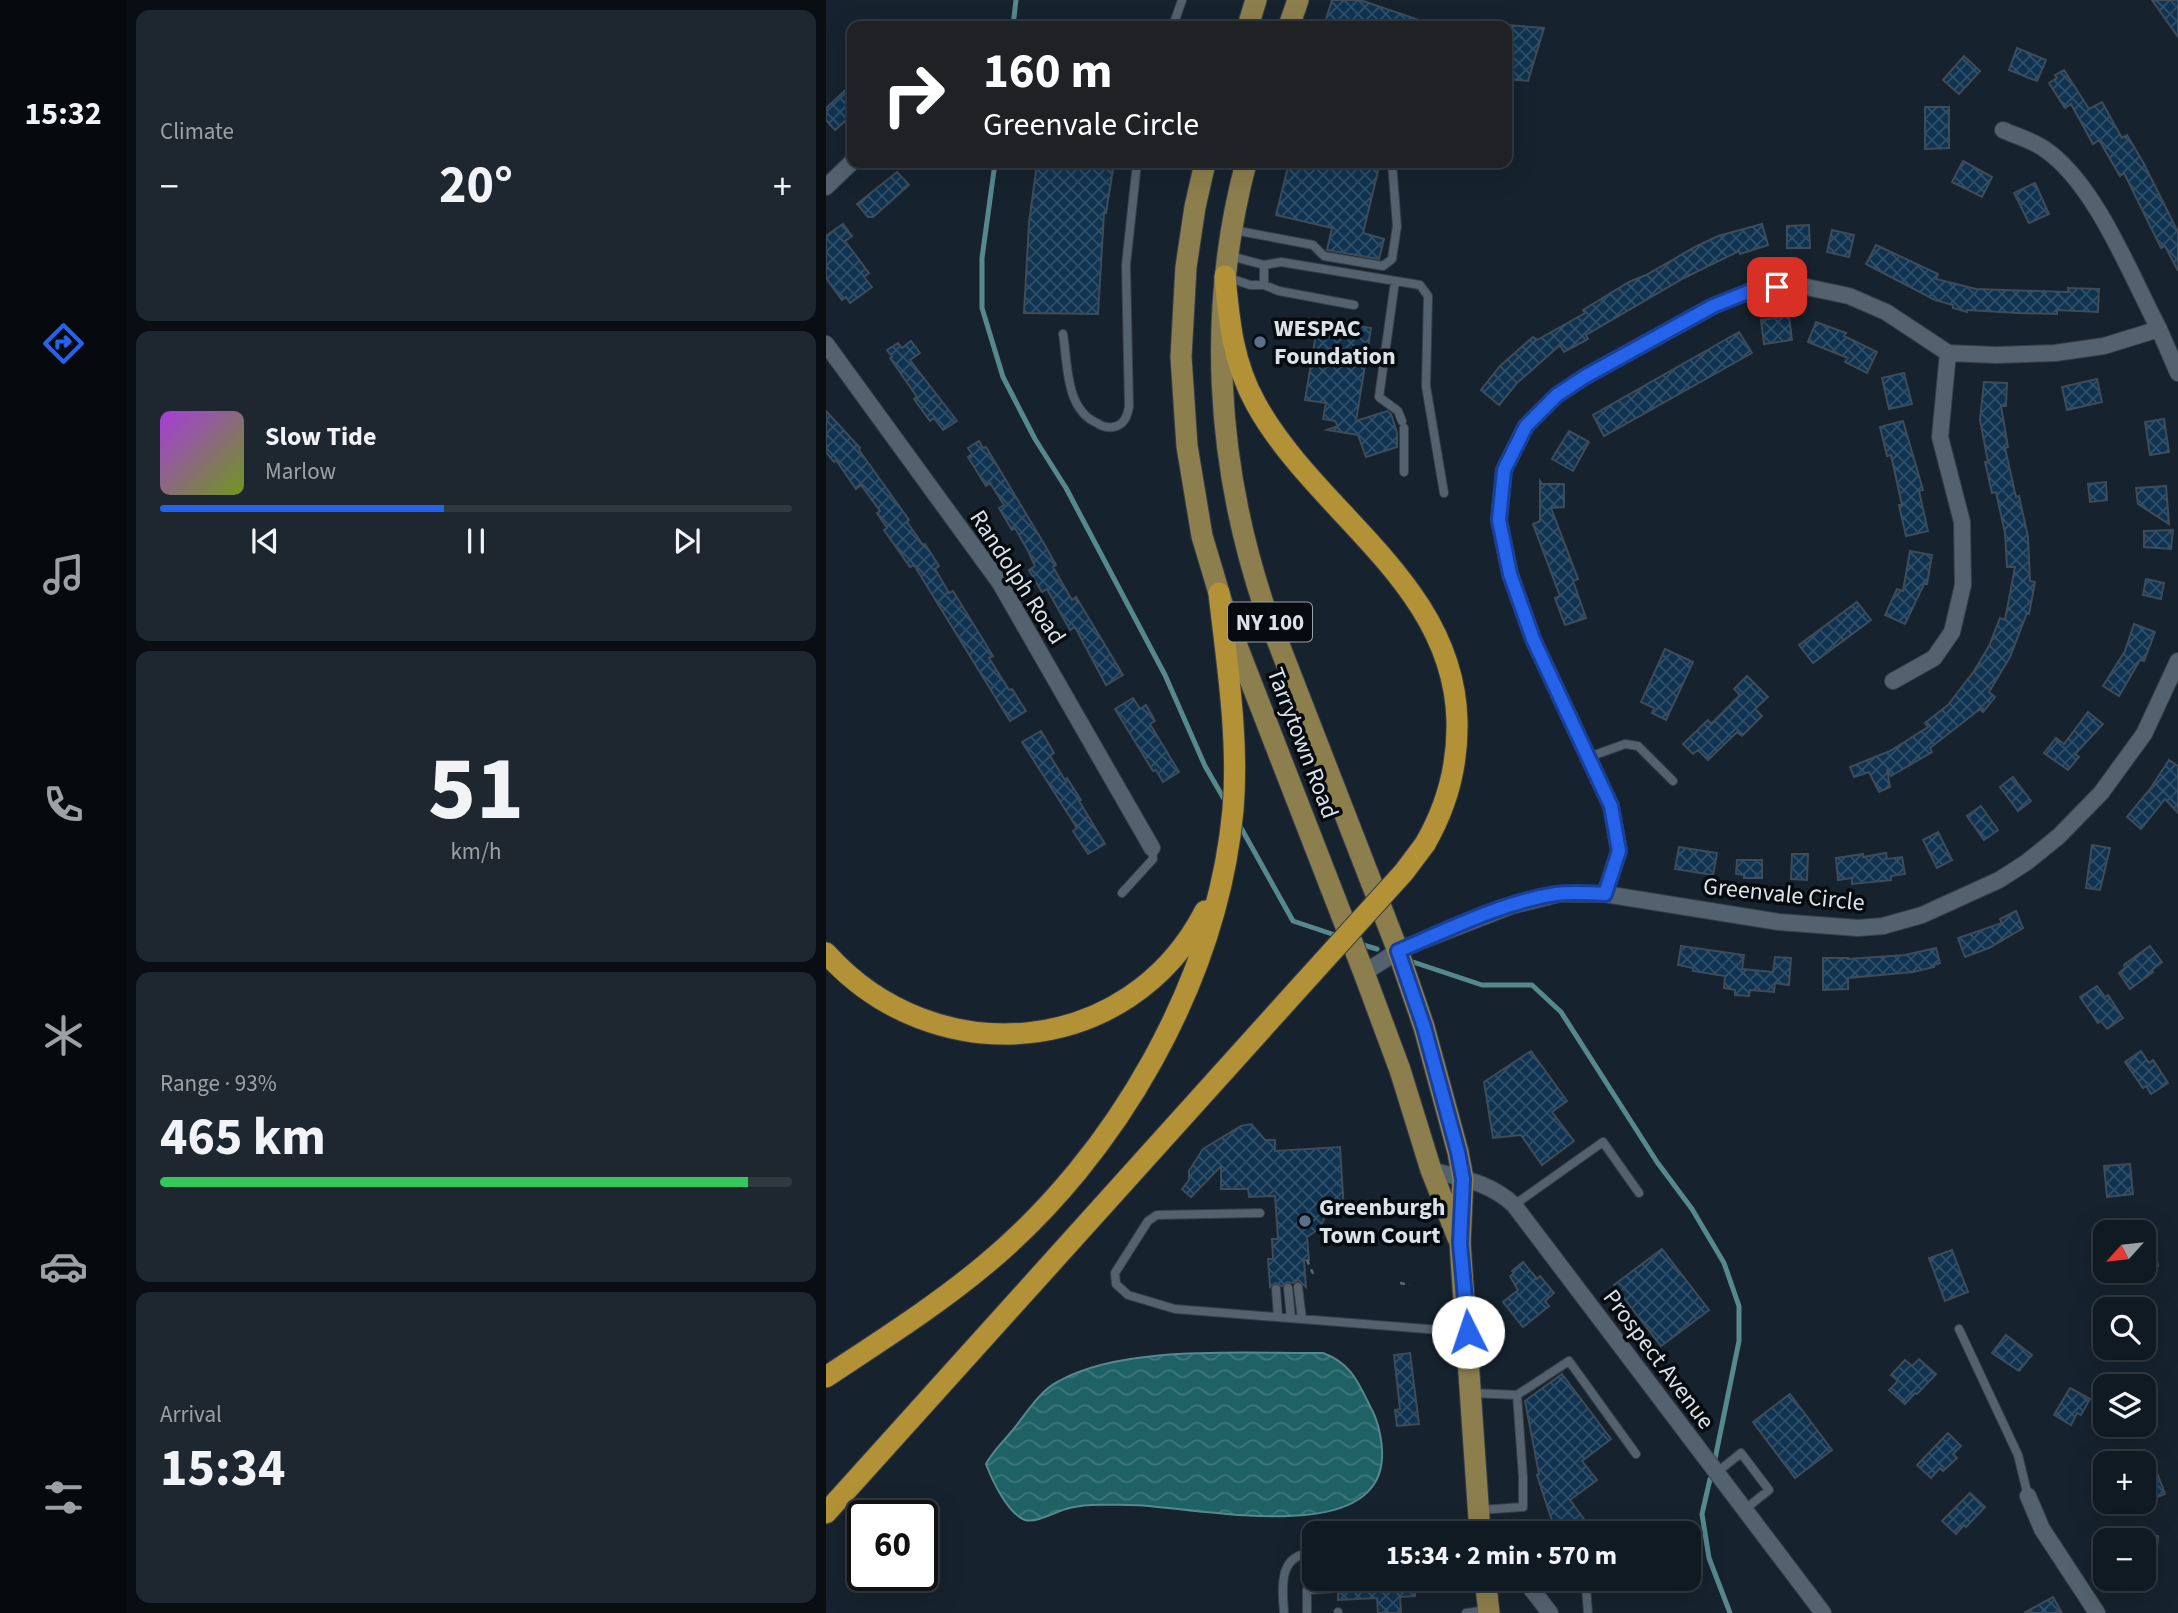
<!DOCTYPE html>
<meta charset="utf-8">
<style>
:root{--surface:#101a22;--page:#1e272f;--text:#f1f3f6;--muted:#9ca1a5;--line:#303840;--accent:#2563eb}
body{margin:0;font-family:"Source Sans 3",sans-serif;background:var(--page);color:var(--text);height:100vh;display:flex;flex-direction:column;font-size:26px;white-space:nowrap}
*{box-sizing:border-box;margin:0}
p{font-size:23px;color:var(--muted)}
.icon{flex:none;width:38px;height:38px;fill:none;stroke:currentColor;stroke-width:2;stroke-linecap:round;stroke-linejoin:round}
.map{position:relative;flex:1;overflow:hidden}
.side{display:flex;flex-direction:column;gap:10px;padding:10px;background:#090e13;width:700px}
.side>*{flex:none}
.guide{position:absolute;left:21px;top:21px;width:665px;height:147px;border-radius:14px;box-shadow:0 7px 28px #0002,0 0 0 2px var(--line);background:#202124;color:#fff;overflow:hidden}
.needle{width:46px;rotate:243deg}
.buttons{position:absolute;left:1267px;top:1220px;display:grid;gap:14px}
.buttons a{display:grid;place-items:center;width:63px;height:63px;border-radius:14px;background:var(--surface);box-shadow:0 7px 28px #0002,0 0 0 2px var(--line);font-size:35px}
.speed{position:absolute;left:21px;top:1500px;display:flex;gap:14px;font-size:35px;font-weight:700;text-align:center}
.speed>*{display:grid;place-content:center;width:91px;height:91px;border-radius:50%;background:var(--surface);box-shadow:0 7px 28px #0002,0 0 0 2px var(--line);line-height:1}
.speed .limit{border:4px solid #111;border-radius:10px;background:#fff;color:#111}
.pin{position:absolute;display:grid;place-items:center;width:60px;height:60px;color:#fff;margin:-30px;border-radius:14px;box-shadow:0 4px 10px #0006}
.me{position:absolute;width:77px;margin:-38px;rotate:356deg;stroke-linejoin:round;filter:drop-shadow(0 0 5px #0008)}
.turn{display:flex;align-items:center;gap:24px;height:147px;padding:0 21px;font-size:32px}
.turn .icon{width:91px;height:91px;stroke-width:2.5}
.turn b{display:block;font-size:49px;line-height:60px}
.big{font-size:52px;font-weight:700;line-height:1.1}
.side .widget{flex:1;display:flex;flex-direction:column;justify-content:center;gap:10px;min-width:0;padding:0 24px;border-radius:14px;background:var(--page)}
.side .dial{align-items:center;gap:0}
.dial b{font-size:91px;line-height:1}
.song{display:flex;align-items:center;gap:21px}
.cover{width:84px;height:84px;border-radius:10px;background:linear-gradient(135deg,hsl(280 70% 55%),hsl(80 70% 35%))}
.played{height:7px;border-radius:4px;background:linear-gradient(90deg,var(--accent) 45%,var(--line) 45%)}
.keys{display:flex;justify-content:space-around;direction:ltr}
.heat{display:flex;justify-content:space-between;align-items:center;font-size:38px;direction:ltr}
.charge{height:10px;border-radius:5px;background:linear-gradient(90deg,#34c759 93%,var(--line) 0)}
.trip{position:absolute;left:476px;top:1521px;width:399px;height:70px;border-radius:14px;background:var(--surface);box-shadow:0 7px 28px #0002,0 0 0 2px var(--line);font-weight:700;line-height:70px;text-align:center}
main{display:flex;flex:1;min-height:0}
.tabs{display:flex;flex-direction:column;width:126px;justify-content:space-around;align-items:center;background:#060a0e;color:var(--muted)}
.tabs .icon{width:49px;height:49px}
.tabs .on{color:var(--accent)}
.tabs b{font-size:32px;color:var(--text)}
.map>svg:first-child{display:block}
.water{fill:url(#water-waves);stroke:#56888d;stroke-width:2}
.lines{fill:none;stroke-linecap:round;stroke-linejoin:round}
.stream{stroke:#56888d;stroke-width:5}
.building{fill:url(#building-cross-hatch);stroke:#3e4c59;stroke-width:2}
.lane-casing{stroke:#373f48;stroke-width:10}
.street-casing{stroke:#373f48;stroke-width:18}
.primary-casing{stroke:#373f48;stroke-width:23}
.highway-casing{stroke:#373f48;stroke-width:23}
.path{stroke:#5d6771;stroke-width:2.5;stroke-dasharray:5 5;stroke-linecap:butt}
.lane{stroke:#54626f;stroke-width:8}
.street{stroke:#54626f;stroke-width:16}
.primary{stroke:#8d7f4d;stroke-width:21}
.highway{stroke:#b39237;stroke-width:21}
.highway-bridge-casing{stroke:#373f48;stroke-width:23;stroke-linecap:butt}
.highway-bridge{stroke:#b39237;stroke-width:21}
.route-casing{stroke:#184099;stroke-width:18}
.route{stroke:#2563eb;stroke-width:12}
.service-dot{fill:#5c6f8a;stroke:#060b10;stroke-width:2.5}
.labels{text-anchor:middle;stroke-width:7;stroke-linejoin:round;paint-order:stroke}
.shield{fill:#060b10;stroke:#9aa2a9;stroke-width:2}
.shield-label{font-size:23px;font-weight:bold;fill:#dae2ea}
.poi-label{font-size:24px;font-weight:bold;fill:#dae2ea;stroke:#060b10;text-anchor:start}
.street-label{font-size:24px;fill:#dae2ea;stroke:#060b10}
</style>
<main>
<nav class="tabs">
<b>15:32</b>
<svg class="icon on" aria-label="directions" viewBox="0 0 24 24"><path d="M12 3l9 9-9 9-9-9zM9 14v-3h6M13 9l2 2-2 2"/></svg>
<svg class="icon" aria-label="music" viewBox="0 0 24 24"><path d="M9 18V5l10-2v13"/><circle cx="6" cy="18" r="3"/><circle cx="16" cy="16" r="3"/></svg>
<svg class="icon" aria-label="phone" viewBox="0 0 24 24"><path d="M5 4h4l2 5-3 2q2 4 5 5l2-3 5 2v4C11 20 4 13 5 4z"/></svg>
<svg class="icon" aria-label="climate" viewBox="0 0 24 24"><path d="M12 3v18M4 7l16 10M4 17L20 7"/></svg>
<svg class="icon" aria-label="car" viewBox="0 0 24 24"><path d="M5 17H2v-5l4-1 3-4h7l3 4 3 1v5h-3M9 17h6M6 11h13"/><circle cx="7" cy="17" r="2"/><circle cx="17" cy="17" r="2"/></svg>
<svg class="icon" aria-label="filters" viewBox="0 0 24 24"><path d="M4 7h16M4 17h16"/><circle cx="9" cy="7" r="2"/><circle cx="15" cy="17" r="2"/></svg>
</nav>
<section class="side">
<div class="widget"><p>Climate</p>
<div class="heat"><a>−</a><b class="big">20°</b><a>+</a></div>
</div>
<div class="widget">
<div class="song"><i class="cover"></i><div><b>Slow Tide</b><p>Marlow</p></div></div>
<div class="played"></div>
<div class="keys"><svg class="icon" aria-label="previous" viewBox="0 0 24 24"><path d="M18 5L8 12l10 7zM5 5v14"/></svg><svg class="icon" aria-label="pause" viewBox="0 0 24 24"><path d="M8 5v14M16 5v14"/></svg><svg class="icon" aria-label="next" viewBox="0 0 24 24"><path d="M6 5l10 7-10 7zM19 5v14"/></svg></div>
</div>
<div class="widget dial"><b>51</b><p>km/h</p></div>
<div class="widget"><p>Range · 93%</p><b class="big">465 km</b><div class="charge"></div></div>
<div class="widget"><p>Arrival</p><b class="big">15:34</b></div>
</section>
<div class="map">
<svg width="1352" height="1613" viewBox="0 0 1352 1613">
<defs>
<pattern id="water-waves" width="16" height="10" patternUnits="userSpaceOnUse" patternTransform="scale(1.75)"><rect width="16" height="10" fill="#1e6265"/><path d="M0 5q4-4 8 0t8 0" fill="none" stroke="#3e787b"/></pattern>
<pattern id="building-cross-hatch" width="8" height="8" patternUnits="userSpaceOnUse" patternTransform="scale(1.75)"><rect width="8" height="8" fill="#0f3350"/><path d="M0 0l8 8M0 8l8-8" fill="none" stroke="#315069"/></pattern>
</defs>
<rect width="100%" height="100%" fill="#16222d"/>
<path class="water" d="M497 1353C527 1364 533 1385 547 1412 553 1425 557 1444 556 1458 552 1551 361 1505 304 1505 284 1505 259 1503 240 1509 229 1512 211 1523 199 1520 182 1514 166 1480 160 1464 167 1451 177 1442 186 1431 201 1413 212 1392 233 1381 299 1344 422 1354 497 1353Z"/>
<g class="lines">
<path class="stream" d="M187 26 190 0
M169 163 156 258V308L177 377 209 439 240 488 339 675 379 766 398 799
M414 826 467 921 512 936
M537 945 551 949
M581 960 656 985H706L735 1012 831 1162 866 1209 898 1263 913 1306V1341L889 1459
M884 1479 876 1514 883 1558 904 1613"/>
</g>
<path class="building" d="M506 0H534L605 24 604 26H498Z
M1326 0H1352V37Z
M681 25 718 28 702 81 681 79Z
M1191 48 1220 60 1211 81 1183 70Z
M1138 56 1154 71 1133 94 1117 80Z
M1238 70 1263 109 1276 102 1296 138 1301 135 1317 162 1352 232V271L1339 246 1335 248 1298 173 1294 176 1273 140 1267 144 1245 104 1239 108 1223 83 1231 78 1229 75Z
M26 84V115L9 130 0 120V108Z
M1099 107H1123V148L1099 149Z
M1137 161 1166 177 1156 197 1126 182Z
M211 163H288L280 213H278L272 314 198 313 203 223Z
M463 163H512L532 167 533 163H554L537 233 558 239 553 259 501 250 506 228 450 215Z
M71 172 83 185 47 217H42L31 204Z
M1209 183 1223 214 1203 223 1188 193Z
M17 224 26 236 19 241 43 273 38 277 46 287 24 303 20 297 16 300 0 278V236Z
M936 224 942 245 914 254 913 251 858 278 760 335 762 339 738 352 734 345 691 383 673 405 655 390 674 366 707 337 711 340 759 313 757 310 803 282 820 275 869 247 892 236Z
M983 225 984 248H961V226Z
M1006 230 1028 235 1023 257 1001 252Z
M1050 245 1112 274 1110 279 1150 289 1242 292V288L1273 289 1272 312 1231 310V314L1192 313 1141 310V312L1127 308V305L1109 300 1040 264Z
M963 316 966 340 938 344 935 320Z
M990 322 1020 333 1018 336 1051 352 1041 373 1019 362 1022 358 982 342Z
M513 323 545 328 530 421 561 411 565 414 571 433V447L540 457 532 435 501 430 512 426 509 421 497 419 500 403 479 400 490 334 511 338Z
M913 332 926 353 778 436 767 415Z
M85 341 94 353 84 360 131 421 117 430 108 418 104 421 88 399 91 397 64 358 66 357 61 350 72 343 76 348Z
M1078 373 1086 404 1063 409 1056 378Z
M1271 379 1276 402 1241 410 1236 387Z
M1158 382 1181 383 1180 406H1175L1182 447 1179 448 1190 497 1193 496 1202 537 1204 581 1209 582 1203 614 1201 613 1184 657 1163 692 1169 697 1157 712 1154 709 1104 748 1106 752 1065 776 1061 769 1064 787 1053 792 1043 772 1028 777 1024 767 1064 751 1102 727 1099 723 1122 705 1148 671 1163 646 1174 618 1179 620 1189 567H1181L1179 533 1170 492 1166 493 1159 462H1162L1154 420Z
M0 411 34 448 33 450 83 520 81 522 97 545 99 544 113 566 109 569 123 593 127 591 167 656 163 658 183 690 186 689 200 711 184 721 88 565 84 567 58 530 61 528 51 513 54 511 35 485 30 489 10 460 8 462 0 452Z
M1338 419 1343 452 1324 455 1319 422Z
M1077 421 1097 490 1093 491 1102 531 1080 536 1073 505H1076L1065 455 1061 456 1054 427Z
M743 431 763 442 747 471 726 459Z
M153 441 157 448 160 447 217 542 230 565 227 567 246 600 250 597 297 675 280 685 249 627 244 630 221 589 216 592 203 570 209 566 202 551 189 528 186 530 173 508 178 505 164 483 160 486 142 457 146 454 142 448Z
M714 481 716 484H738V507L725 508 752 579 747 581 760 618 739 625 729 598 734 596 707 524 714 521Z
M1280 482 1281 500 1264 502 1262 484Z
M1340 486 1343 524 1312 504 1310 488Z
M1347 530 1345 549 1318 547V531Z
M1084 551 1106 555 1101 584H1098L1079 624 1059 615 1071 589 1077 591Z
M1320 579 1338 583 1335 599 1317 595Z
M1031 602 1045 620 987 663 973 645Z
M1308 624 1329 632 1318 661 1314 660 1293 696 1277 686 1299 651Z
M839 649 867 662 840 720 826 713 828 708 815 702Z
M921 676 942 697 929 709 936 716 916 736 911 732 882 760 872 750 867 754 857 744 882 720 885 724 914 695 908 689Z
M307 698 314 709 320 705 329 721 324 724 353 772 337 782 330 770 327 771 289 709Z
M1262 712 1277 724 1249 754 1253 757 1242 770 1218 753 1230 738 1238 744Z
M215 731 228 753 224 756 239 780 241 778 255 800 253 801 279 844 262 854 247 831 251 828 196 742Z
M1343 760 1352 766V813L1339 799 1315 829 1301 817 1324 789Z
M1187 777 1205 801 1192 811 1174 787Z
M1155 806 1172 830 1158 840 1141 816Z
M1112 832 1126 860 1111 868 1097 840Z
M1266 845 1284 848 1274 890 1260 888Z
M853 847 891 853 887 875 849 869Z
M1060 853 1061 859 1076 857 1079 874 1065 876V880L1026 884V878L1012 880 1010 858 1037 854V857Z
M966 854H982L981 880 965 879Z
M911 860H936V878H918V875L910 874Z
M1190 911 1197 928 1163 948 1139 957 1132 938 1176 923 1174 919Z
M855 946 918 955 916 969 947 972 949 957 965 958 963 985 949 983 948 992 924 990 923 996 909 995V990L898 988 899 976 867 971V968L852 965Z
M1324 946 1336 962 1326 970 1327 972 1304 989 1293 973 1299 968 1298 965Z
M1110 948 1114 963 1108 965V967L1087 972 1022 978V989L997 990V958H1022V959L1079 955Z
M1271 986 1279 997 1282 995 1297 1018 1281 1029 1275 1021 1272 1023 1254 997Z
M705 1051 741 1101 726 1112 748 1141 716 1165 695 1135 667 1138 658 1082Z
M1315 1051 1323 1063 1327 1060 1342 1083 1325 1094 1320 1086 1317 1088 1299 1062Z
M425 1124 439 1140H449V1151L514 1147 518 1211 501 1212 494 1228 481 1237 483 1260H478L480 1287 472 1280 467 1283 461 1282 456 1286 449 1283 444 1287 442 1259H447L446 1239H452L449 1196 423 1197 422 1189H395V1166L365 1197 356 1189 363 1180V1171L377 1149 415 1126Z
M1304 1164 1307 1194 1281 1197 1278 1166Z
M1324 1225 1332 1266 1318 1269V1226Z
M836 1249 883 1310 835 1346 788 1285Z
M1126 1250 1142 1292 1119 1301 1103 1258Z
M697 1262 711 1279 714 1276 728 1293 719 1301 723 1306 697 1327 677 1302 692 1290 684 1276 688 1273 686 1271Z
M1180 1335 1206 1355 1193 1371 1166 1353Z
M584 1353 593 1424 571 1426 569 1410 574 1409 568 1355Z
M1093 1359 1110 1374 1091 1394 1089 1393 1079 1404 1063 1390 1072 1381 1065 1375 1079 1360 1086 1366Z
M736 1374 785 1439 756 1461 771 1480 744 1500 768 1533H730L711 1475 713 1474 699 1401Z
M1244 1388 1264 1399 1255 1415 1251 1413 1245 1425 1228 1415Z
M964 1394 1006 1450 969 1478 927 1422Z
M1122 1433 1135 1446 1127 1454 1131 1458 1117 1471 1114 1468 1105 1478 1091 1465Z
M1330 1470 1339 1494 1318 1502V1474Z
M1144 1493 1159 1507 1140 1527 1138 1525 1130 1534 1116 1521Z
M1318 1534 1332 1536 1330 1562 1318 1560Z
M511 1578H588L589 1596 574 1597 575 1613H552L551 1598 512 1600V1594L517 1588Z
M1227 1597 1236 1613H1198Z"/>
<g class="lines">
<defs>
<path id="lane" d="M347 26 356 0
M408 230 487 245 498 256 557 266 566 259 571 226 566 163
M404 256 438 265 455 262 594 285 602 296 600 386 618 493
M438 265V285
M401 277 424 285H438L453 291 528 305
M569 281 553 397 572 411 576 421
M237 334C242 364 239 409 271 423 275 426 281 428 287 427 298 425 301 417 303 407L300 265 311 163
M578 428V472
M763 757 799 744 812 746 847 781
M296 893 327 859 326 848
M688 1205 777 1142 813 1193
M434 1213 331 1215 322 1221 289 1273 290 1284 302 1295 349 1309 639 1332
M472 1287 476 1319
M462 1288 465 1318
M450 1289 452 1317
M1133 1329 1192 1455 1202 1496
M647 1393 691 1395 697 1477V1507L653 1510
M691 1395 743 1361 810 1454
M890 1473 915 1453 943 1490 918 1510
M594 1585 605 1582 608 1578
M512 1612V1613
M458 1613C456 1587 452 1553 488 1553
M481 1613V1590L510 1588
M640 1613 662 1610
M762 1613 760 1587 772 1578"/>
<path id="street" d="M1177 130C1190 136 1205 140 1217 148 1269 182 1304 274 1333 329
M0 187 26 162
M0 344 174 583 326 848
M1067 681 1108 658 1126 632 1137 585 1136 522 1114 437 1122 353
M779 894 793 851 785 806 707 639 684 574 673 520 678 470 700 426 731 395 760 376 887 306 932 288 971 285 1023 296 1060 312 1122 353 1170 355 1229 353 1278 346 1333 329 1352 373
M538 973 572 951 590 943 685 906 733 894H779L953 922 1032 928 1057 926 1096 915 1173 880 1201 862 1233 836 1275 793 1318 734 1352 661
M605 1170C635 1178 665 1183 688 1205L997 1613
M1202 1496 1216 1529 1271 1613
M697 1578 724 1613"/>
<path id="primary" d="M422 26 430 0
M463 26 472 0
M379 163 369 207 360 267 355 357 361 446 376 536 402 623 538 973 574 1070 605 1170 632 1238
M420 163C381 310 390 462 438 606L572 951 598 1027 632 1152 637 1179 634 1243 654 1533
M659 1578 663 1613"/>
<path id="highway" d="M399 276C403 321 407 363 430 404 491 514 628 583 631 721 632 765 621 806 599 844
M0 953C108 1074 303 1059 379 911
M0 1377C54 1341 110 1306 160 1264 291 1155 391 981 407 810 413 738 401 665 393 593
M0 1513 473 988"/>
</defs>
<use href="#lane" class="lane-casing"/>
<use href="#street" class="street-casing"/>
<use href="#primary" class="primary-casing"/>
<use href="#highway" class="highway-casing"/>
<path class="path" d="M481 1260 489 1278
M574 1283 584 1285"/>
<use href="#lane" class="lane"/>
<use href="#street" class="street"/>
<use href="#primary" class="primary"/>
<use href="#highway" class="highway"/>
<defs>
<path id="highway-bridge" d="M473 988 578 872 599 844"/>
</defs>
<use href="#highway-bridge" class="highway-bridge-casing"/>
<use href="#highway-bridge" class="highway-bridge"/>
</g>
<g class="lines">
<defs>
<path id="route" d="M642 1332 634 1243 637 1179 632 1152 598 1027 572 951C621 930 677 902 730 894 746 892 763 893 779 894L793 851 785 806 707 639 684 574 673 520 678 470 700 426 731 395 760 376 887 306 932 288 951 287"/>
</defs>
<use href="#route" class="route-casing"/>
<use href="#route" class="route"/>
</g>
<g class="service-dot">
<circle cx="434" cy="342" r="7"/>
<circle cx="479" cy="1221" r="7"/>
</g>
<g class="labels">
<rect class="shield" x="402" y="602.5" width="84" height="39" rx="5"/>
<g class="shield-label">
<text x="444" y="630">NY 100</text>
</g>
<g class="poi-label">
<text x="448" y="336">WESPAC<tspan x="448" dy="28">Foundation</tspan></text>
<text x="493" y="1215">Greenburgh<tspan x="493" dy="28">Town Court</tspan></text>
</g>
<g class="street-label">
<text transform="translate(192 577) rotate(57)" y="8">Randolph Road</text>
<text transform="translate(477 743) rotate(69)" y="8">Tarrytown Road</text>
<text transform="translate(958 894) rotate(6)" y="8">Greenvale Circle</text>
<text transform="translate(833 1359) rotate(53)" y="8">Prospect Avenue</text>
</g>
</g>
</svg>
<div class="buttons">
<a><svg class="needle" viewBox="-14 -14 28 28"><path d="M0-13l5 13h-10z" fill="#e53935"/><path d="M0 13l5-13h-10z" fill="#9ca1a5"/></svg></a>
<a><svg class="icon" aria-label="search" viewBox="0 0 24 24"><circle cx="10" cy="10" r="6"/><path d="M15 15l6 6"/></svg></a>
<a><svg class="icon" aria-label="layers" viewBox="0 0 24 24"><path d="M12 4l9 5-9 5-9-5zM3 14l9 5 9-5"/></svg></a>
<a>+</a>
<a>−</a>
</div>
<div class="speed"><div class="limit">60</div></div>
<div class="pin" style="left:951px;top:287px;background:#d93025"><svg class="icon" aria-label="arrive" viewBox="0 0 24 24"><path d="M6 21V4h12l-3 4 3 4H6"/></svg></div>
<svg class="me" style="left:642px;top:1332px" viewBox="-20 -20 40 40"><circle r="19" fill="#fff"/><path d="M0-13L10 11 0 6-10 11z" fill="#2563eb"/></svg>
<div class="trip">15:34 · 2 min · 570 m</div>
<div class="guide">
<div class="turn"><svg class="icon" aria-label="right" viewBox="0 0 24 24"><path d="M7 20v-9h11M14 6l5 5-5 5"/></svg><div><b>160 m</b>Greenvale Circle</div></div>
</div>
</div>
</main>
